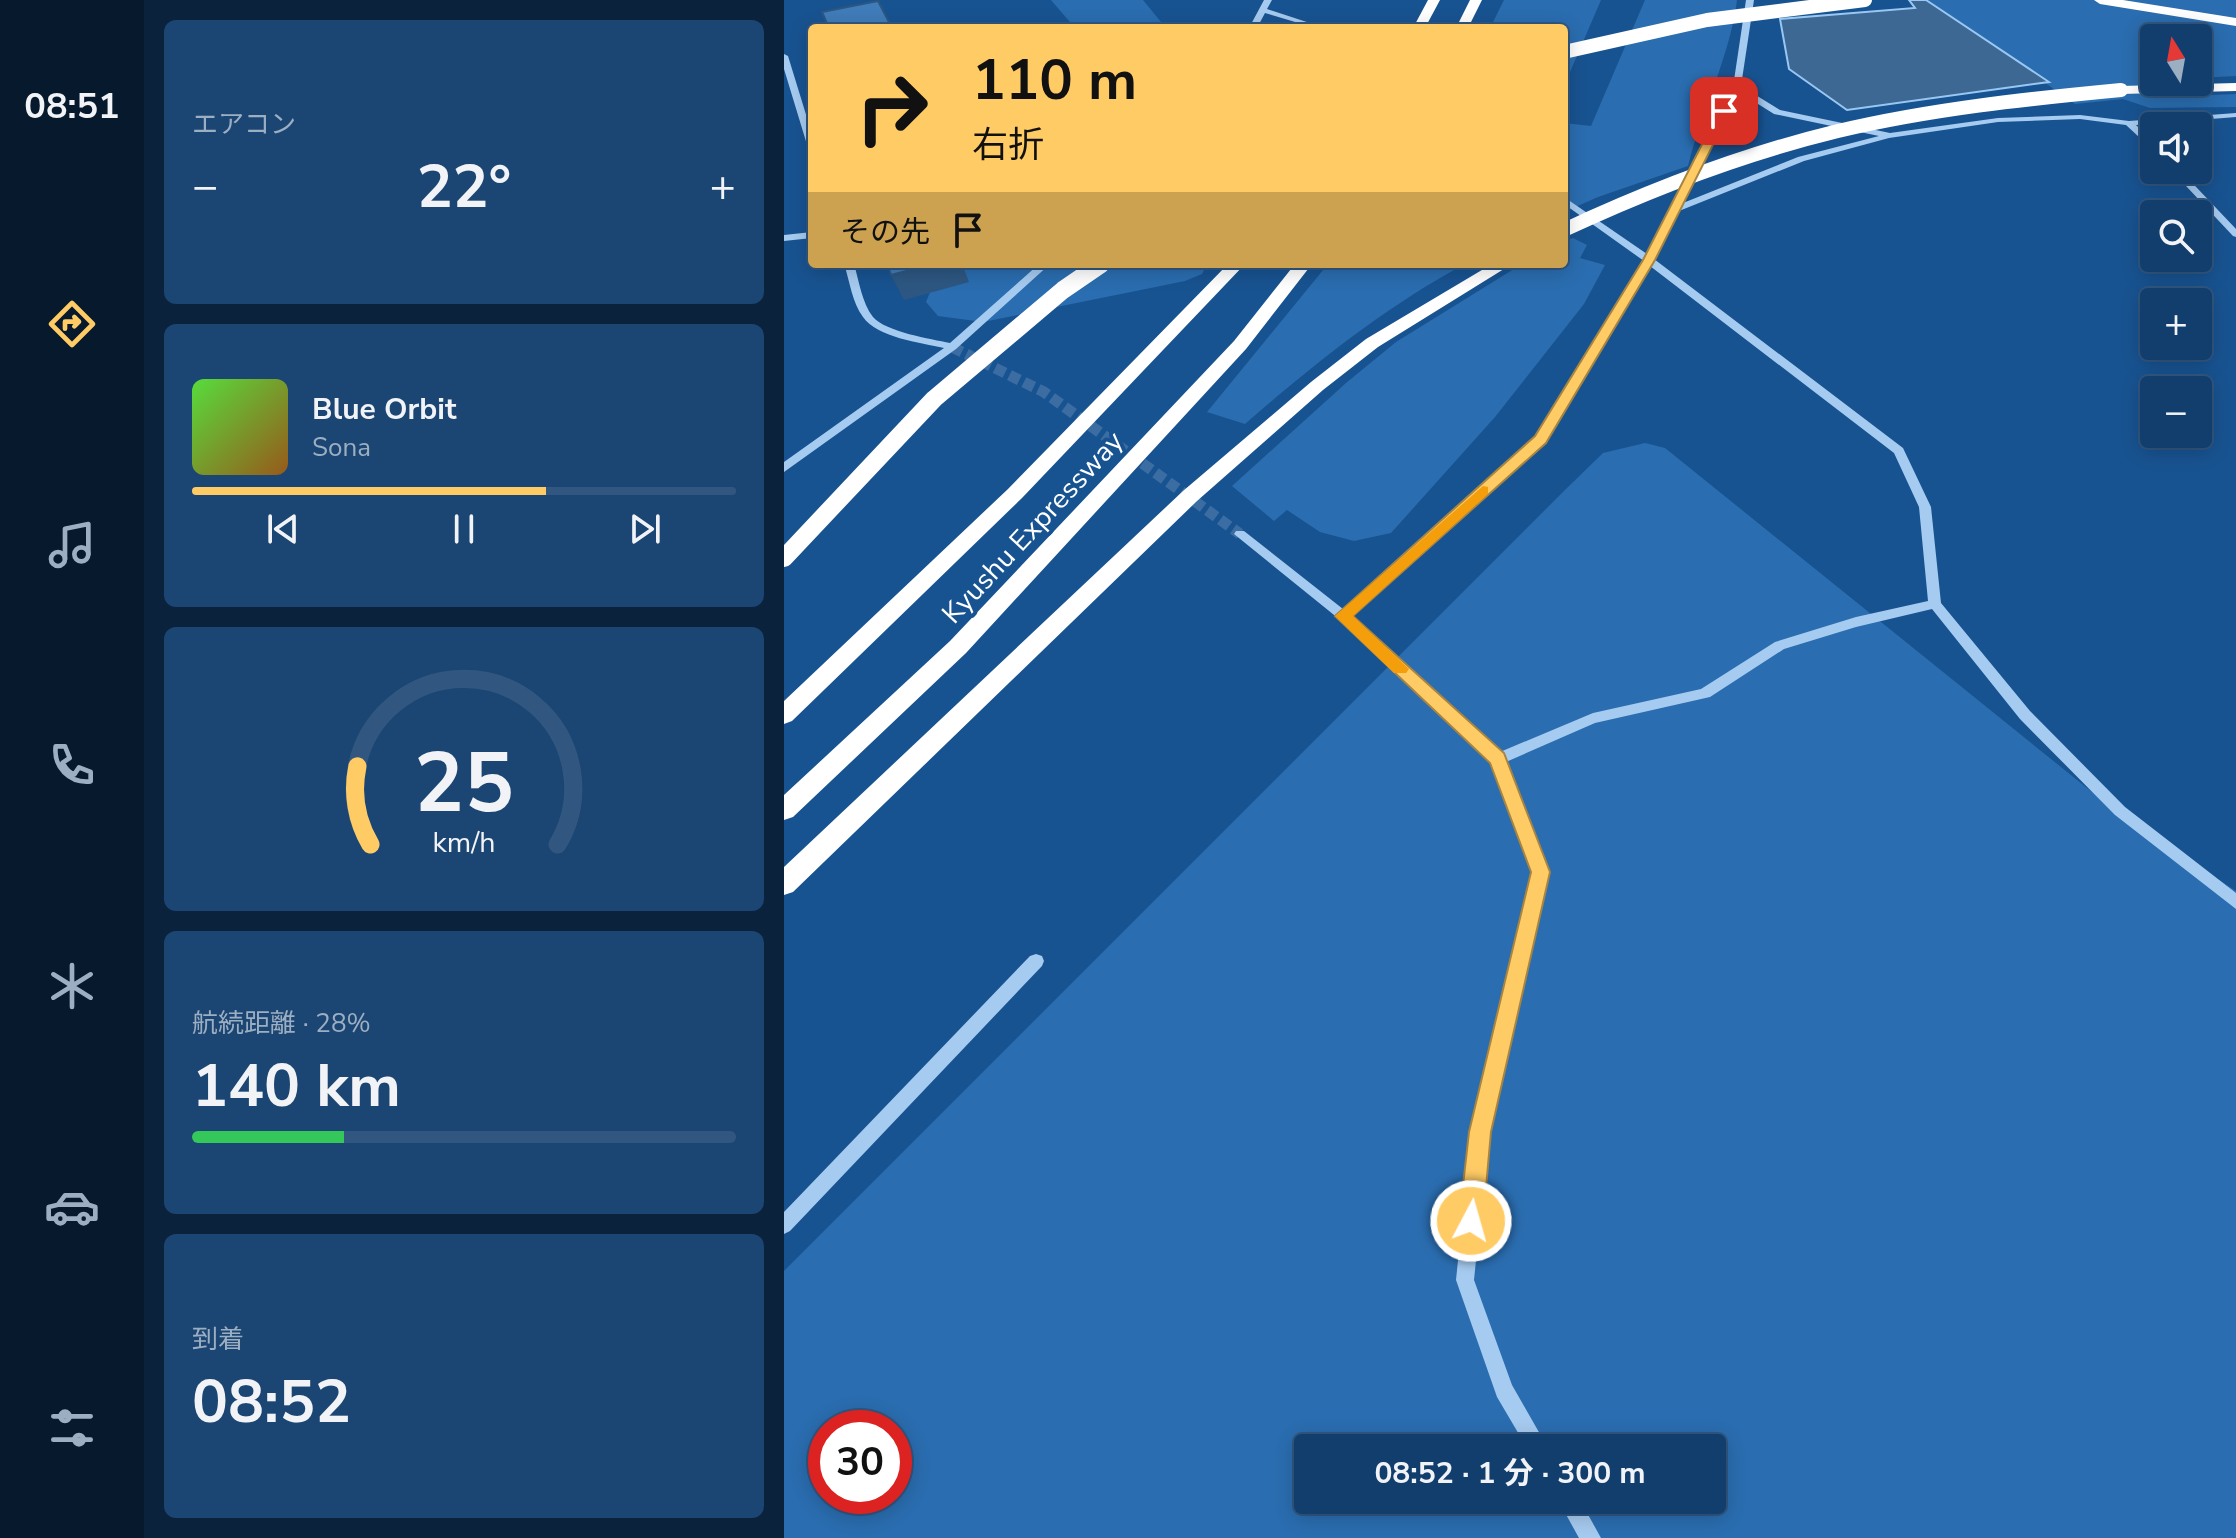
<!DOCTYPE html>
<html lang="ja">
<meta charset="utf-8">
<style>
:root{--surface:#123e6d;--page:#1b4572;--text:#f1f3f6;--muted:#9caec2;--line:#315780;--accent:#ffcb65}
body{margin:0;font-family:"Nunito Sans","Noto Sans JP",sans-serif;background:var(--page);color:var(--text);height:100vh;display:flex;flex-direction:column;font-size:30px;white-space:nowrap}
*{box-sizing:border-box;margin:0}
p{font-size:26px;color:var(--muted)}
.icon{flex:none;width:44px;height:44px;fill:none;stroke:currentColor;stroke-width:2;stroke-linecap:round;stroke-linejoin:round}
.map{position:relative;flex:1;overflow:hidden}
.side{display:flex;flex-direction:column;gap:20px;padding:20px;background:#0a223c;width:640px}
.side>*{flex:none}
.hud{position:absolute;left:24px;top:24px;width:760px;height:244px;border-radius:8px;box-shadow:0 4px 20px #0003,0 0 0 2px var(--line);background:#ffcb65;color:#111;overflow:hidden}
.needle{width:52px;rotate:349deg}
.controls{position:absolute;left:1356px;top:24px;display:grid;gap:16px}
.controls a{display:grid;place-items:center;width:72px;height:72px;border-radius:8px;background:var(--surface);box-shadow:0 4px 20px #0003,0 0 0 2px var(--line);font-size:40px}
.speed{position:absolute;left:24px;top:1410px;display:flex;gap:16px;font-size:40px;font-weight:700;text-align:center}
.speed>*{display:grid;place-content:center;width:104px;height:104px;border-radius:50%;background:var(--surface);box-shadow:0 4px 20px #0003,0 0 0 2px var(--line);line-height:1}
.speed .limit{border:12px solid #d22;background:#fff;color:#111}
.pin{position:absolute;display:grid;place-items:center;width:68px;height:68px;color:#fff;margin:-34px;border-radius:16px;box-shadow:0 4px 12px #0006}
.me{position:absolute;width:88px;margin:-44px;rotate:6deg;stroke-linejoin:round;filter:drop-shadow(0 0 6px #0008)}
.turn{display:flex;align-items:center;gap:28px;height:168px;padding:0 32px;font-size:36px}
.turn .icon{width:104px;height:104px;stroke-width:2.5}
.turn b{display:block;font-size:56px;line-height:68px}
.then{display:flex;align-items:center;height:76px;padding:0 32px;background:#0003;gap:16px;font-size:30px}
.big{font-size:60px;font-weight:700;line-height:1.1}
.side .tile{flex:1;display:flex;flex-direction:column;justify-content:center;gap:12px;min-width:0;padding:0 28px;border-radius:12px;background:var(--page)}
.side .dial{align-items:center;gap:0}
.dial svg{height:208px;overflow:visible;fill:none;stroke:var(--line);stroke-width:7;stroke-linecap:round;text-anchor:middle}
.dial text{fill:var(--text);stroke:none}
.song{display:flex;align-items:center;gap:24px}
.cover{width:96px;height:96px;border-radius:12px;background:linear-gradient(135deg,hsl(110 70% 55%),hsl(30 70% 35%))}
.played{height:8px;border-radius:4px;background:linear-gradient(90deg,var(--accent) 65%,var(--line) 65%)}
.keys{display:flex;justify-content:space-around;direction:ltr}
.heat{display:flex;justify-content:space-between;align-items:center;font-size:44px;direction:ltr}
.charge{height:12px;border-radius:6px;background:linear-gradient(90deg,#34c759 28%,var(--line) 0)}
.trip{position:absolute;left:510px;top:1434px;width:432px;height:80px;border-radius:8px;background:var(--surface);box-shadow:0 4px 20px #0003,0 0 0 2px var(--line);font-weight:700;line-height:80px;text-align:center}
main{display:flex;flex:1;min-height:0}
.tab-bar{display:flex;flex-direction:column;width:144px;justify-content:space-around;align-items:center;background:#07192c;color:var(--muted)}
.tab-bar .icon{width:56px;height:56px}
.tab-bar .current{color:var(--accent)}
.tab-bar b{font-size:36px;color:var(--text)}
.map>svg:first-child{display:block}
.green{fill:#2a6db0;fill-rule:evenodd}
.water{fill:#3d6894;stroke:#99c7f2;stroke-width:2}
.lines{fill:none;stroke-linecap:round;stroke-linejoin:round}
.minor-tunnel{stroke:#3b6da2;stroke-width:11;stroke-dasharray:11 5;stroke-linecap:butt}
.minor{fill:#a6cbf0;fill-rule:evenodd}
.highway{fill:#fff;fill-rule:evenodd}
.highway-bridge-far1{stroke:#fff;stroke-width:14}
.highway-bridge{stroke:#fff;stroke-width:18}
.shaded-wall{fill:#2d5782}
.building{fill:#407cb9;stroke:#2d5782;stroke-width:2}
.route{fill:#ffcb65;stroke:#a68442;stroke-width:2}
.slow{fill:#f59e0b}
.labels{text-anchor:middle;stroke-width:8;stroke-linejoin:round;paint-order:stroke}
.street-label{font-size:28px;fill:#fff;stroke:#185391}
</style>
<main>
<nav class="tab-bar">
<b>08:51</b>
<svg class="icon current" aria-label="directions" viewBox="0 0 24 24"><path d="M12 3l9 9-9 9-9-9zM9 14v-3h6M13 9l2 2-2 2"/></svg>
<svg class="icon" aria-label="music" viewBox="0 0 24 24"><path d="M9 18V5l10-2v13"/><circle cx="6" cy="18" r="3"/><circle cx="16" cy="16" r="3"/></svg>
<svg class="icon" aria-label="phone" viewBox="0 0 24 24"><path d="M5 4h4l2 5-3 2q2 4 5 5l2-3 5 2v4C11 20 4 13 5 4z"/></svg>
<svg class="icon" aria-label="climate" viewBox="0 0 24 24"><path d="M12 3v18M4 7l16 10M4 17L20 7"/></svg>
<svg class="icon" aria-label="car" viewBox="0 0 24 24"><path d="M5 17H2v-5l4-1 3-4h7l3 4 3 1v5h-3M9 17h6M6 11h13"/><circle cx="7" cy="17" r="2"/><circle cx="17" cy="17" r="2"/></svg>
<svg class="icon" aria-label="filters" viewBox="0 0 24 24"><path d="M4 7h16M4 17h16"/><circle cx="9" cy="7" r="2"/><circle cx="15" cy="17" r="2"/></svg>
</nav>
<section class="side">
<div class="tile"><p>エアコン</p>
<div class="heat"><a>−</a><b class="big">22°</b><a>+</a></div>
</div>
<div class="tile">
<div class="song"><i class="cover"></i><div><b>Blue Orbit</b><p>Sona</p></div></div>
<div class="played"></div>
<div class="keys"><svg class="icon" aria-label="previous" viewBox="0 0 24 24"><path d="M18 5L8 12l10 7zM5 5v14"/></svg><svg class="icon" aria-label="pause" viewBox="0 0 24 24"><path d="M8 5v14M16 5v14"/></svg><svg class="icon" aria-label="next" viewBox="0 0 24 24"><path d="M6 5l10 7-10 7zM19 5v14"/></svg></div>
</div>
<div class="tile dial"><svg viewBox="0 0 100 80">
<path d="M14 69A42 42 0 1 1 86 69"/>
<path d="M14 69A42 42 0 0 1 9 39" stroke="#ffcb65"/>
<text x="50" y="56" font-size="32" font-weight="700">25</text>
<text x="50" y="72" font-size="11">km/h</text>
</svg></div>
<div class="tile"><p>航続距離 · 28%</p><b class="big">140 km</b><div class="charge"></div></div>
<div class="tile"><p>到着</p><b class="big">08:52</b></div>
</section>
<div class="map">
<svg width="1452" height="1538" viewBox="0 0 1452 1538">
<rect width="100%" height="100%" fill="#185391"/>
<path class="green" d="M267 0H359L382 28H291Z
M720 0H817L780 86V28H706Z
M861 0H953C946 56 918 110 904 166L814 197 780 212V123L807 126Z
M1144 0H1452V76L1414 78V38H1370V80L1358 82 1372 97 1452 94V107L1366 108 1339 99 1291 104Z
M789 238 803 245 796 258 821 265 800 304 711 417 607 533 570 541 536 532 503 510 490 521 448 486 562 383 612 342 738 264H780V242Z
M165 264H423L418 274 401 281 199 322 154 316 142 302 151 280Z
M544 264H681C601 307 530 364 461 424L423 412Z
M861 443 881 448 1339 817 1452 891V1538H0V1271L783 488 819 453ZM42 1428H110V1496H42ZM524 1448H928V1500H524Z"/>
<path class="water" d="M1125 0H1142L1265 82 1063 110 1005 69 996 19 1131 8Z"/>
<g class="lines">
<path class="minor-tunnel" d="M168 347 260 392 456 534"/>
<path class="minor" d="M480 0H488L483 9 532 25 528 27 481 13 473 28H465Z
M962 0H970L957 86 996 110 1106 133 1214 118 1296 115 1345 121 1452 113V117L1352 125 1370 143V151L1342 125 1296 119 1214 122 1105 138 1020 161 895 211 870 259 1119 448 1147 507 1157 603 1246 711 1341 807 1452 893V909L1331 815 1236 719 1148 609 1072 627 1000 649 926 697 811 723 722 762 764 872 705 1132 690 1280 728 1385 764 1448H743L713 1397 672 1280 687 1132 750 872 708 762 555 619 450 534 452 531H460L559 609 752 438 860 261 780 204V197L863 254 949 87ZM955 92 990 114 1095 136 1014 157 899 203ZM866 266 1110 453 1135 507 1144 601 1072 617 991 642 917 689 809 713 716 752 567 616 760 443Z
M0 54 4 56 28 134V151L24 148 0 69Z
M1387 170H1396L1452 229V237L1449 236Z
M28 232V238L0 241V235Z
M60 264H70C75 281 78 303 89 317 102 332 147 339 166 343L255 264H266L172 349 0 472V462L160 348C137 343 92 337 79 317 68 302 66 282 60 264Z
M252 954 258 956 260 961 258 966 6 1231 0 1234V1212L246 956Z
M774 1500H796L817 1538H795Z"/>
<path class="highway" d="M644 0H656L641 28H629Z
M686 0H698L684 28H672Z
M1310 0H1339L1452 18V26L1316 4Z
M1452 83V91L1337 94 1330 90 1337 86Z
M444 264H461L238 498 8 721 0 724V701L224 489Z
M511 264H528L462 349 182 653 9 817 0 820V795L166 641 450 341Z
M708 264H728L594 347 539 390 413 501 9 892 0 895V867L399 491 527 382 582 339Z"/>
<path class="highway-bridge-far1" d="M780 52 923 20 1081 0
M780 230C868 189 959 154 1054 131 1147 109 1242 99 1337 90"/>
<path class="highway-bridge" d="M0 558 150 399 279 290 317 264"/>
</g>
<path class="shaded-wall" d="M149 264H178L185 282 120 300 107 275Z"/>
<path class="building" d="M94 1 108 28H45L38 12Z
M103 264H149L107 275Z"/>
<path class="route" d="M940 108 946 111 871 260 762 443 569 616 720 753 766 872 707 1132 699 1221 695 1229 687 1232 679 1229 675 1221 685 1132 747 872 706 763 551 616 751 436 859 260 935 111Z"/>
<path class="slow" d="M699 486 704 487V494L569 616 625 669 622 673H610L551 616Z"/>
<g class="labels">
<g class="street-label">
<text transform="translate(248 527) rotate(-47)" y="10">Kyushu Expressway</text>
</g>
</g>
</svg>
<div class="controls">
<a><svg class="needle" viewBox="-14 -14 28 28"><path d="M0-13l5 13h-10z" fill="#e53935"/><path d="M0 13l5-13h-10z" fill="#9caec2"/></svg></a>
<a><svg class="icon" aria-label="sound" viewBox="0 0 24 24"><path d="M4 9h4l5-4v14l-5-4H4zM17 9q2 3 0 6"/></svg></a>
<a><svg class="icon" aria-label="search" viewBox="0 0 24 24"><circle cx="10" cy="10" r="6"/><path d="M15 15l6 6"/></svg></a>
<a>+</a>
<a>−</a>
</div>
<div class="speed"><div class="limit">30</div></div>
<div class="pin" style="left:940px;top:111px;background:#d93025"><svg class="icon" aria-label="arrive" viewBox="0 0 24 24"><path d="M6 21V4h12l-3 4 3 4H6"/></svg></div>
<svg class="me" style="left:687px;top:1221px" viewBox="-20 -20 40 40"><circle r="17" fill="#ffcb65" stroke="#fff" stroke-width="3"/><path d="M0-11L8 9 0 5-8 9z" fill="#fff"/></svg>
<div class="trip">08:52 · 1 分 · 300 m</div>
<div class="hud">
<div class="turn"><svg class="icon" aria-label="right" viewBox="0 0 24 24"><path d="M7 20v-9h11M14 6l5 5-5 5"/></svg><div><b>110 m</b>右折</div></div>
<div class="then">その先<svg class="icon" aria-label="arrive" viewBox="0 0 24 24"><path d="M6 21V4h12l-3 4 3 4H6"/></svg></div>
</div>
</div>
</main>
